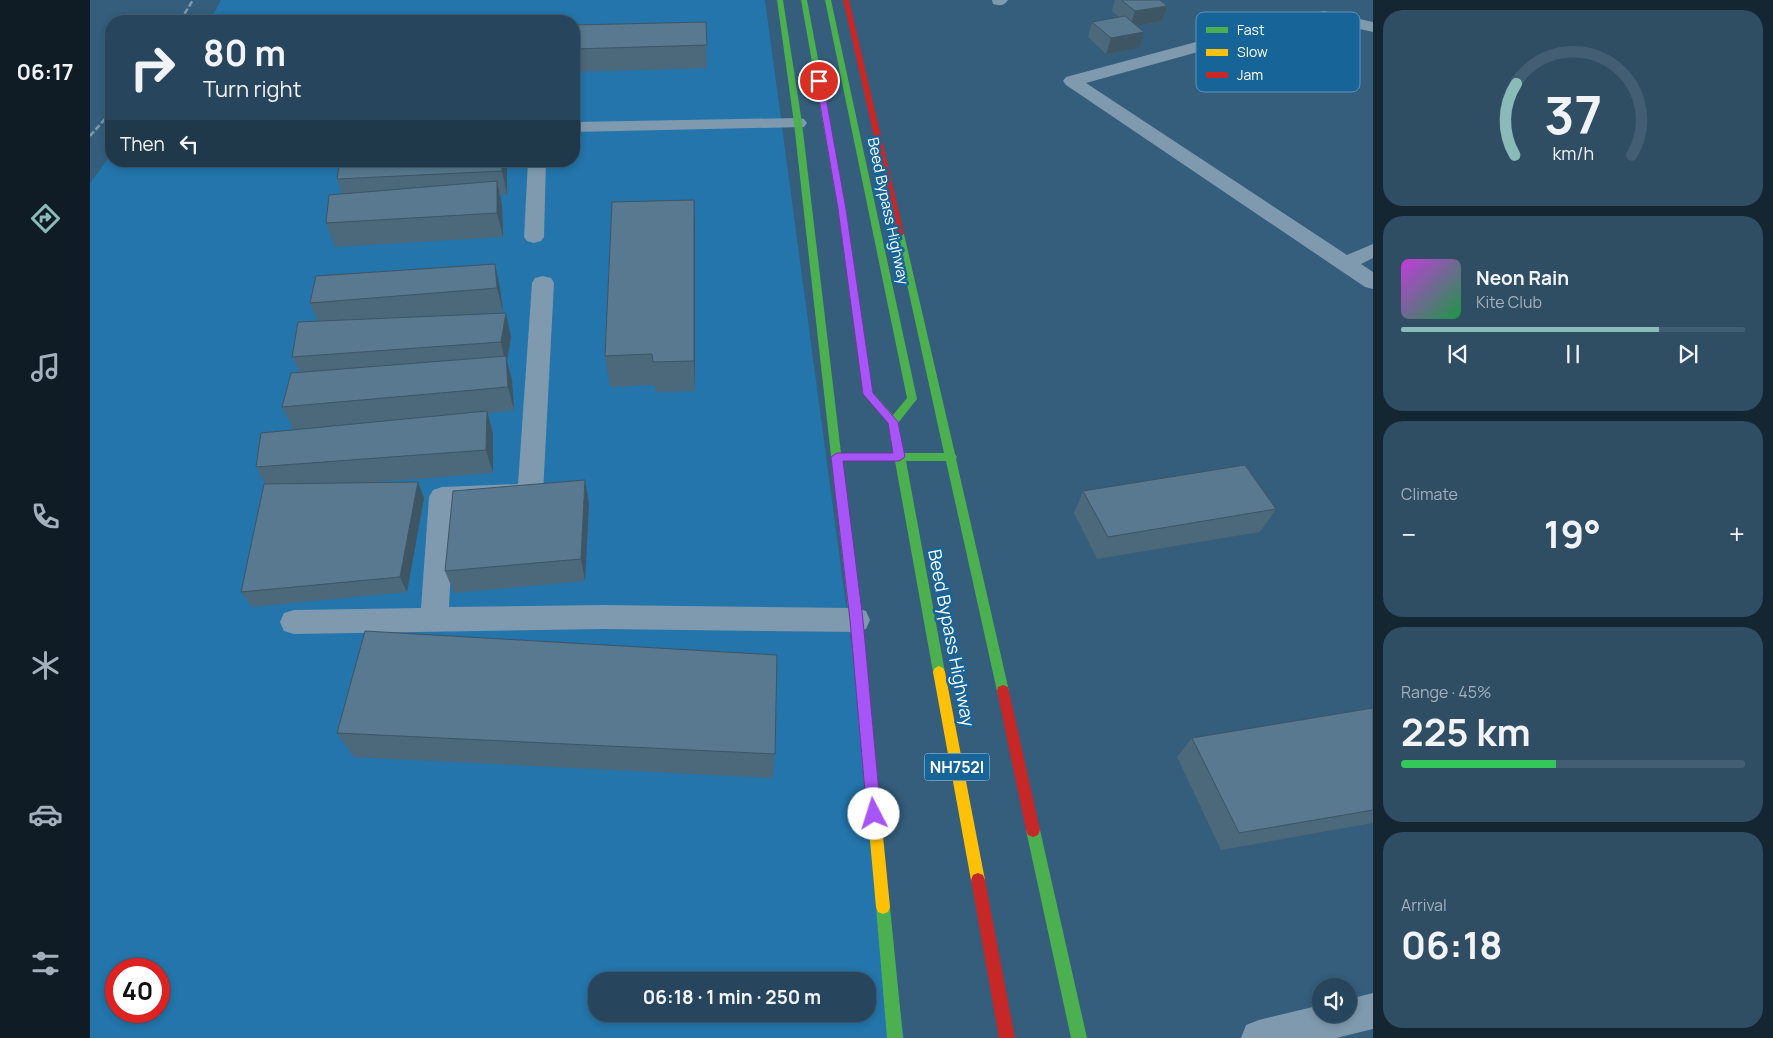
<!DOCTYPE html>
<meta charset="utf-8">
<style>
:root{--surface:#27465d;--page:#2f4d63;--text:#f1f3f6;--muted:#a4b1bc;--line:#435e72;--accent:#8bbbb9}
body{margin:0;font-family:Manrope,sans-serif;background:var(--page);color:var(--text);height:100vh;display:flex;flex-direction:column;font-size:19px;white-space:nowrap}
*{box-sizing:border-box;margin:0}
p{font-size:16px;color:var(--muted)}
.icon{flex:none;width:28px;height:28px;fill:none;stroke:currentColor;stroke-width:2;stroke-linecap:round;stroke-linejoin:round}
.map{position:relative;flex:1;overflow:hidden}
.sheet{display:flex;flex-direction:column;gap:10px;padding:10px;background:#152633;width:400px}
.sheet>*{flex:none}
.guide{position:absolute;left:15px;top:15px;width:475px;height:152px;border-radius:20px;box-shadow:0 2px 8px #0003,0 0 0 1px var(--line);background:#27465d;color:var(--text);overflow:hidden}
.tools{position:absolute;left:1222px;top:978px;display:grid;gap:10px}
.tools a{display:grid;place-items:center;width:45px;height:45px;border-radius:50%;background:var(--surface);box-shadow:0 2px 8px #0003,0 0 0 1px var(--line);font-size:25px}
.speed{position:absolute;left:15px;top:958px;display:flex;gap:10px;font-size:25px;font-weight:700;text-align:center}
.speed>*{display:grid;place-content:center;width:65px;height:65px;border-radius:50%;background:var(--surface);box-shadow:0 2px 8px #0003,0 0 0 1px var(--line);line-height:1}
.speed .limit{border:8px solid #d22;background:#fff;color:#111}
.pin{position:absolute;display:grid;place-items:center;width:42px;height:42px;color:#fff;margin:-21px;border:2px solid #fff;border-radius:50%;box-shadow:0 1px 5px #0007}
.me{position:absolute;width:55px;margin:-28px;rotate:355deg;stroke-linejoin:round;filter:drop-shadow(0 0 4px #0008)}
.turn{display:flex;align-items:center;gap:18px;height:105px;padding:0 15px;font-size:22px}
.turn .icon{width:65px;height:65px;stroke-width:2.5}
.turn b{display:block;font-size:35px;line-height:42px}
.then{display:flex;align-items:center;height:48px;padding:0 15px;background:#0003;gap:10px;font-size:19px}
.big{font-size:38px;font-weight:700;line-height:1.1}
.sheet .widget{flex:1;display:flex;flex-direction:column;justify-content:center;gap:8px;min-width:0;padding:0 18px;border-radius:20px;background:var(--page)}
.sheet .dial{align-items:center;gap:0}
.dial svg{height:130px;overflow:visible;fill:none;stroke:var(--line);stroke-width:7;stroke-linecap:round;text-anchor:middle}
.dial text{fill:var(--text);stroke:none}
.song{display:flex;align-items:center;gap:15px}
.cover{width:60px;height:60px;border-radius:8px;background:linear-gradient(135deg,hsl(290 70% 55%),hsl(140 70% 35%))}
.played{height:5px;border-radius:2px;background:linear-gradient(90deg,var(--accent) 75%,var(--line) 75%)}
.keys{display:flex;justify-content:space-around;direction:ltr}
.heat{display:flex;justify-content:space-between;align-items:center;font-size:28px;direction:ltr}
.charge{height:8px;border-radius:4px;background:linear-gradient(90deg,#34c759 45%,var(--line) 0)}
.trip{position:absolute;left:498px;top:972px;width:288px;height:50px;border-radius:20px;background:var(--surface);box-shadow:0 2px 8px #0003,0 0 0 1px var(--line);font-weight:700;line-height:50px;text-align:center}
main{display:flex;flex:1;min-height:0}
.tab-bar{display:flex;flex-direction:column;width:90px;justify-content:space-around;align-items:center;background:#101c25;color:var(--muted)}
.tab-bar .icon{width:35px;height:35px}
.tab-bar .selected{color:var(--accent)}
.tab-bar b{font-size:22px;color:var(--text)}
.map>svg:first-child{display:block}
.green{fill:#2375ab;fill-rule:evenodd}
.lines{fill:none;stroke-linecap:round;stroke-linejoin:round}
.street{fill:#7f9aae;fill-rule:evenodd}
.fast{fill:#4caf50;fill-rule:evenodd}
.slow{fill:#ffc107;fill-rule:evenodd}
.jam{fill:#c62828;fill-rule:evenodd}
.rail{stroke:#7f9aac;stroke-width:2.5;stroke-dasharray:6 2.5;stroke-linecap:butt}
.wall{fill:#4c687b}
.shaded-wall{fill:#3e5564}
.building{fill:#58798f;stroke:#3e5564}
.route{fill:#a855f7;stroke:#6d37a1}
.labels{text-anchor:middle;stroke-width:5;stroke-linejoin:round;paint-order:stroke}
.far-street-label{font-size:15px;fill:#fff;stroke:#176499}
.shield{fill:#176499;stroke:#b9d0e0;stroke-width:1}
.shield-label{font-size:16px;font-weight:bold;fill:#fff}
.street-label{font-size:18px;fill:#fff;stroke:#176499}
.key{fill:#176499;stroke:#5d92b8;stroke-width:1}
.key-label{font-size:14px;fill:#fff}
</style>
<main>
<nav class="tab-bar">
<b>06:17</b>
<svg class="icon selected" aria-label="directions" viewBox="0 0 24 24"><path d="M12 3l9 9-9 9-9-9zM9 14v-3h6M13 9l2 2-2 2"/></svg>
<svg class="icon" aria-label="music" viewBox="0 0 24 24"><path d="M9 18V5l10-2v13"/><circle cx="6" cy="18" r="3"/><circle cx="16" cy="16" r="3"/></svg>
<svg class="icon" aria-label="phone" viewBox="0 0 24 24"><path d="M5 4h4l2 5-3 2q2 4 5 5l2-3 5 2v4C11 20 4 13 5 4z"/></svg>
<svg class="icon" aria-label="climate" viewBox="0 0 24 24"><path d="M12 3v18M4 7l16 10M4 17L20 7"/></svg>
<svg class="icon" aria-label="car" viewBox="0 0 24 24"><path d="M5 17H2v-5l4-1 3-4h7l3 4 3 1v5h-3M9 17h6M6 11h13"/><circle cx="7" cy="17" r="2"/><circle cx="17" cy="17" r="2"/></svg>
<svg class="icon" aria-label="filters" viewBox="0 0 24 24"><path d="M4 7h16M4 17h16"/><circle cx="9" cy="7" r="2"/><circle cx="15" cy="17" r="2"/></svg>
</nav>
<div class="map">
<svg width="1283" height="1038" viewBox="0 0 1283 1038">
<rect width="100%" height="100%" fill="#345e7c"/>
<path class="green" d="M131 0H675L814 1038H0V183L21 155V161H484V21H120ZM26 969H69V1011H26ZM506 981H776V1014H506Z"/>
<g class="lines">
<path class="street" d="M902 0H918C914 6 910 6 903 4Z
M1234 11 1283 22V32L1234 21 1198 27 996 83 1257 255 1283 244V258L1271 264 1283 272V289L1275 287 976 85 973 81 976 77 1191 19Z
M708 118 714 119 717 123 714 127 484 132V122Z
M438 161H456L454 237 451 241 444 243 437 241 434 237Z
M453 276 461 278 464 283 453 493 449 500 440 503 364 506 359 607 514 605 766 608 776 611 780 620 776 629 766 632 514 629 204 634 194 631 190 622 194 613 204 610 331 608 339 497 343 490 352 487 428 484 442 283 445 278Z
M1283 993V1029L1246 1038H1151L1156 1025 1169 1020 1231 1005V1014H1259V999Z"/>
<path class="fast" d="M687 0H693L712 123 751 453H803L798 423 773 394 748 209 711 0H717L756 209 783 393 803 415 817 398 735 0H741L827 399 808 423 814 453H854L806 234 810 231 814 234 865 454 867 457 866 459 919 691 918 695 913 697 908 695 907 691 856 461H816L855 672 853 676 849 678 845 676 843 672 805 461H752L776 663 774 667 770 668 766 667 764 663 704 123Z
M943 823 948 825 950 830 997 1038H981L936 830 938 825Z
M793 900 798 902 800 907 813 1038H797L786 907 788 902Z"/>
<path class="slow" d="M770 658 774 659 776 663 800 907 798 912 793 914 788 912 786 907 764 663 766 659Z
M849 666 853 668 855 672 895 880 893 885 888 887 883 885 881 880 843 672 845 668Z"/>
<path class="jam" d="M753 0H759L814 234 810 237 806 234Z
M913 685 918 687 919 691 950 830 948 835 943 837 938 835 936 830 907 691 908 687Z
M888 873 893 875 895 880 925 1038H909L881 880 883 875Z"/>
<path class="rail" d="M90 21 103 0
M0 136 21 112"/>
</g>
<path class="wall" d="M1025 0H1070L1077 6 1072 21 1046 26 1049 48 1016 54 998 37 1002 22 1029 17 1022 11Z
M616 22 617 68 484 72V25Z
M250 161H415L417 169V195H410L412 205 413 237 245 247 236 223 252 194 247 179Z
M604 200 605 231V391L566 392 564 385 520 387 515 356Z
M226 276 410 288 413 312 383 314 421 337 417 361 422 380 424 410 398 413 403 434V473L274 483 328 482 334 498 317 592 162 607 151 592 175 484 166 467 204 430 192 407 210 373 202 357 228 321 220 303Z
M993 491 1186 509 1170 532 1007 559 984 513Z
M499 503 495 581 364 593 355 571Z
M1283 708V823L1131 850 1087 757 1102 738Z
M247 733 685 754 683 778 264 757Z"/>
<path class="shaded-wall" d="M1077 6 1072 21 1040 27 1045 11Z
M1054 32 1049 48 1016 54 1021 38Z
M412 161H415L417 169V195L412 171Z
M407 181 412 205 413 237 407 213Z
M604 200 605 231V391L604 361Z
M405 264 410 288 413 312 407 288Z
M416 313 421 337 417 361 422 380 424 410 418 387 416 366 411 342Z
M397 411 403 434V473L396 450Z
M495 480 499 503 495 581 491 559Z
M328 482 334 498 317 592 310 577Z"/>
<path class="building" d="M1031 0H1070L1077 6 1045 11Z
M1035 16 1054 32 1021 38 1002 22Z
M616 22 617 45 484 49V25Z
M250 161H412V171L247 179Z
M407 181V213L236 223 239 195Z
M604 200V361L563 362 562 354 515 356 522 202Z
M405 264 407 288 220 303 226 276Z
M416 313 411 342 202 357 208 322Z
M416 356 418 387 192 407 201 373Z
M397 411 396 450 166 467 171 433Z
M1155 465 1186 509 1018 537 993 491Z
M495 480 491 559 355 571 363 491Z
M328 482 310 577 151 592 174 484Z
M275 631 687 655 685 754 247 733Z
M1283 708V810L1149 833 1102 738Z"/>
<path class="route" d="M729 79 733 81 756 209 783 393 808 422 815 457 809 461H753L773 620 791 814 789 818 784 820 779 818 777 814 760 620 741 457 747 453H803L798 423 773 394 748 209 726 81Z"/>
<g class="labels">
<g class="far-street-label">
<text transform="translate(798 211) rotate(78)" y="5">Beed Bypass Highway</text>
</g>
<rect class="shield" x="834.5" y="753.5" width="65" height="27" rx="4"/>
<g class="shield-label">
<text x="867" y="773">NH752I</text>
</g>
<g class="street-label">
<text transform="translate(861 638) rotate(79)" y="6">Beed Bypass Highway</text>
</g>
</g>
<rect x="1106" y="12" width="164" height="80" rx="8" class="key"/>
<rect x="1116" y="27" width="22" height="6" fill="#4caf50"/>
<rect x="1116" y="49" width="22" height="7" fill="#ffc107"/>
<rect x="1116" y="72" width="22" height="6" fill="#c62828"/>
<g class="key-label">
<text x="1147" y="35">Fast</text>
<text x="1147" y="57">Slow</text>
<text x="1147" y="80">Jam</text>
</g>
</svg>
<div class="tools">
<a><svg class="icon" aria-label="sound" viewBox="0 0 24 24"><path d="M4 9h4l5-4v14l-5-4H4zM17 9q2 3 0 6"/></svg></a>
</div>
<div class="speed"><div class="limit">40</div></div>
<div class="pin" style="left:729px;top:81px;background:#d93025"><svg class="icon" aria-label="arrive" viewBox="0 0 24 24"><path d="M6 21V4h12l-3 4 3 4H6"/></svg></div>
<svg class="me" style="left:784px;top:814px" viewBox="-20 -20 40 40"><circle r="19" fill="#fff"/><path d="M0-13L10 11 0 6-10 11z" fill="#a855f7"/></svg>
<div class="trip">06:18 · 1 min · 250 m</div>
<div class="guide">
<div class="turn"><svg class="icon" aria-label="right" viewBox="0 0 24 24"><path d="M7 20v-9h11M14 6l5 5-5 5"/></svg><div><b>80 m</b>Turn right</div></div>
<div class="then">Then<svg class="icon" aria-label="left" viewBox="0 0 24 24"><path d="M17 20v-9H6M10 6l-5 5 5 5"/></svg></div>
</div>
</div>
<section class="sheet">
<div class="widget dial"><svg viewBox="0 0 100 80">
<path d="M14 69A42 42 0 1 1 86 69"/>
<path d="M14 69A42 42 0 0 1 15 25" stroke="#8bbbb9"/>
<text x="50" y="56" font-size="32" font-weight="700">37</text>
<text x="50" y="72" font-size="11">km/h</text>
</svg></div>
<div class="widget">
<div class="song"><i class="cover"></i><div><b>Neon Rain</b><p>Kite Club</p></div></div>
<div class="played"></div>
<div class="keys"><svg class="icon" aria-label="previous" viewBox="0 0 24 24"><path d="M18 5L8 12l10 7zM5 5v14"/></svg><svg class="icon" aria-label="pause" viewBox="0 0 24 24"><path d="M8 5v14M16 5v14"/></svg><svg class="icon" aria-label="next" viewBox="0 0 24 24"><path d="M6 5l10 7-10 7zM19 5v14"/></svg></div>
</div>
<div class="widget"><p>Climate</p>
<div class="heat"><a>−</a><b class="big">19°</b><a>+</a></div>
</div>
<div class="widget"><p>Range · 45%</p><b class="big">225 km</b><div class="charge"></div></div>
<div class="widget"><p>Arrival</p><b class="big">06:18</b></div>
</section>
</main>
